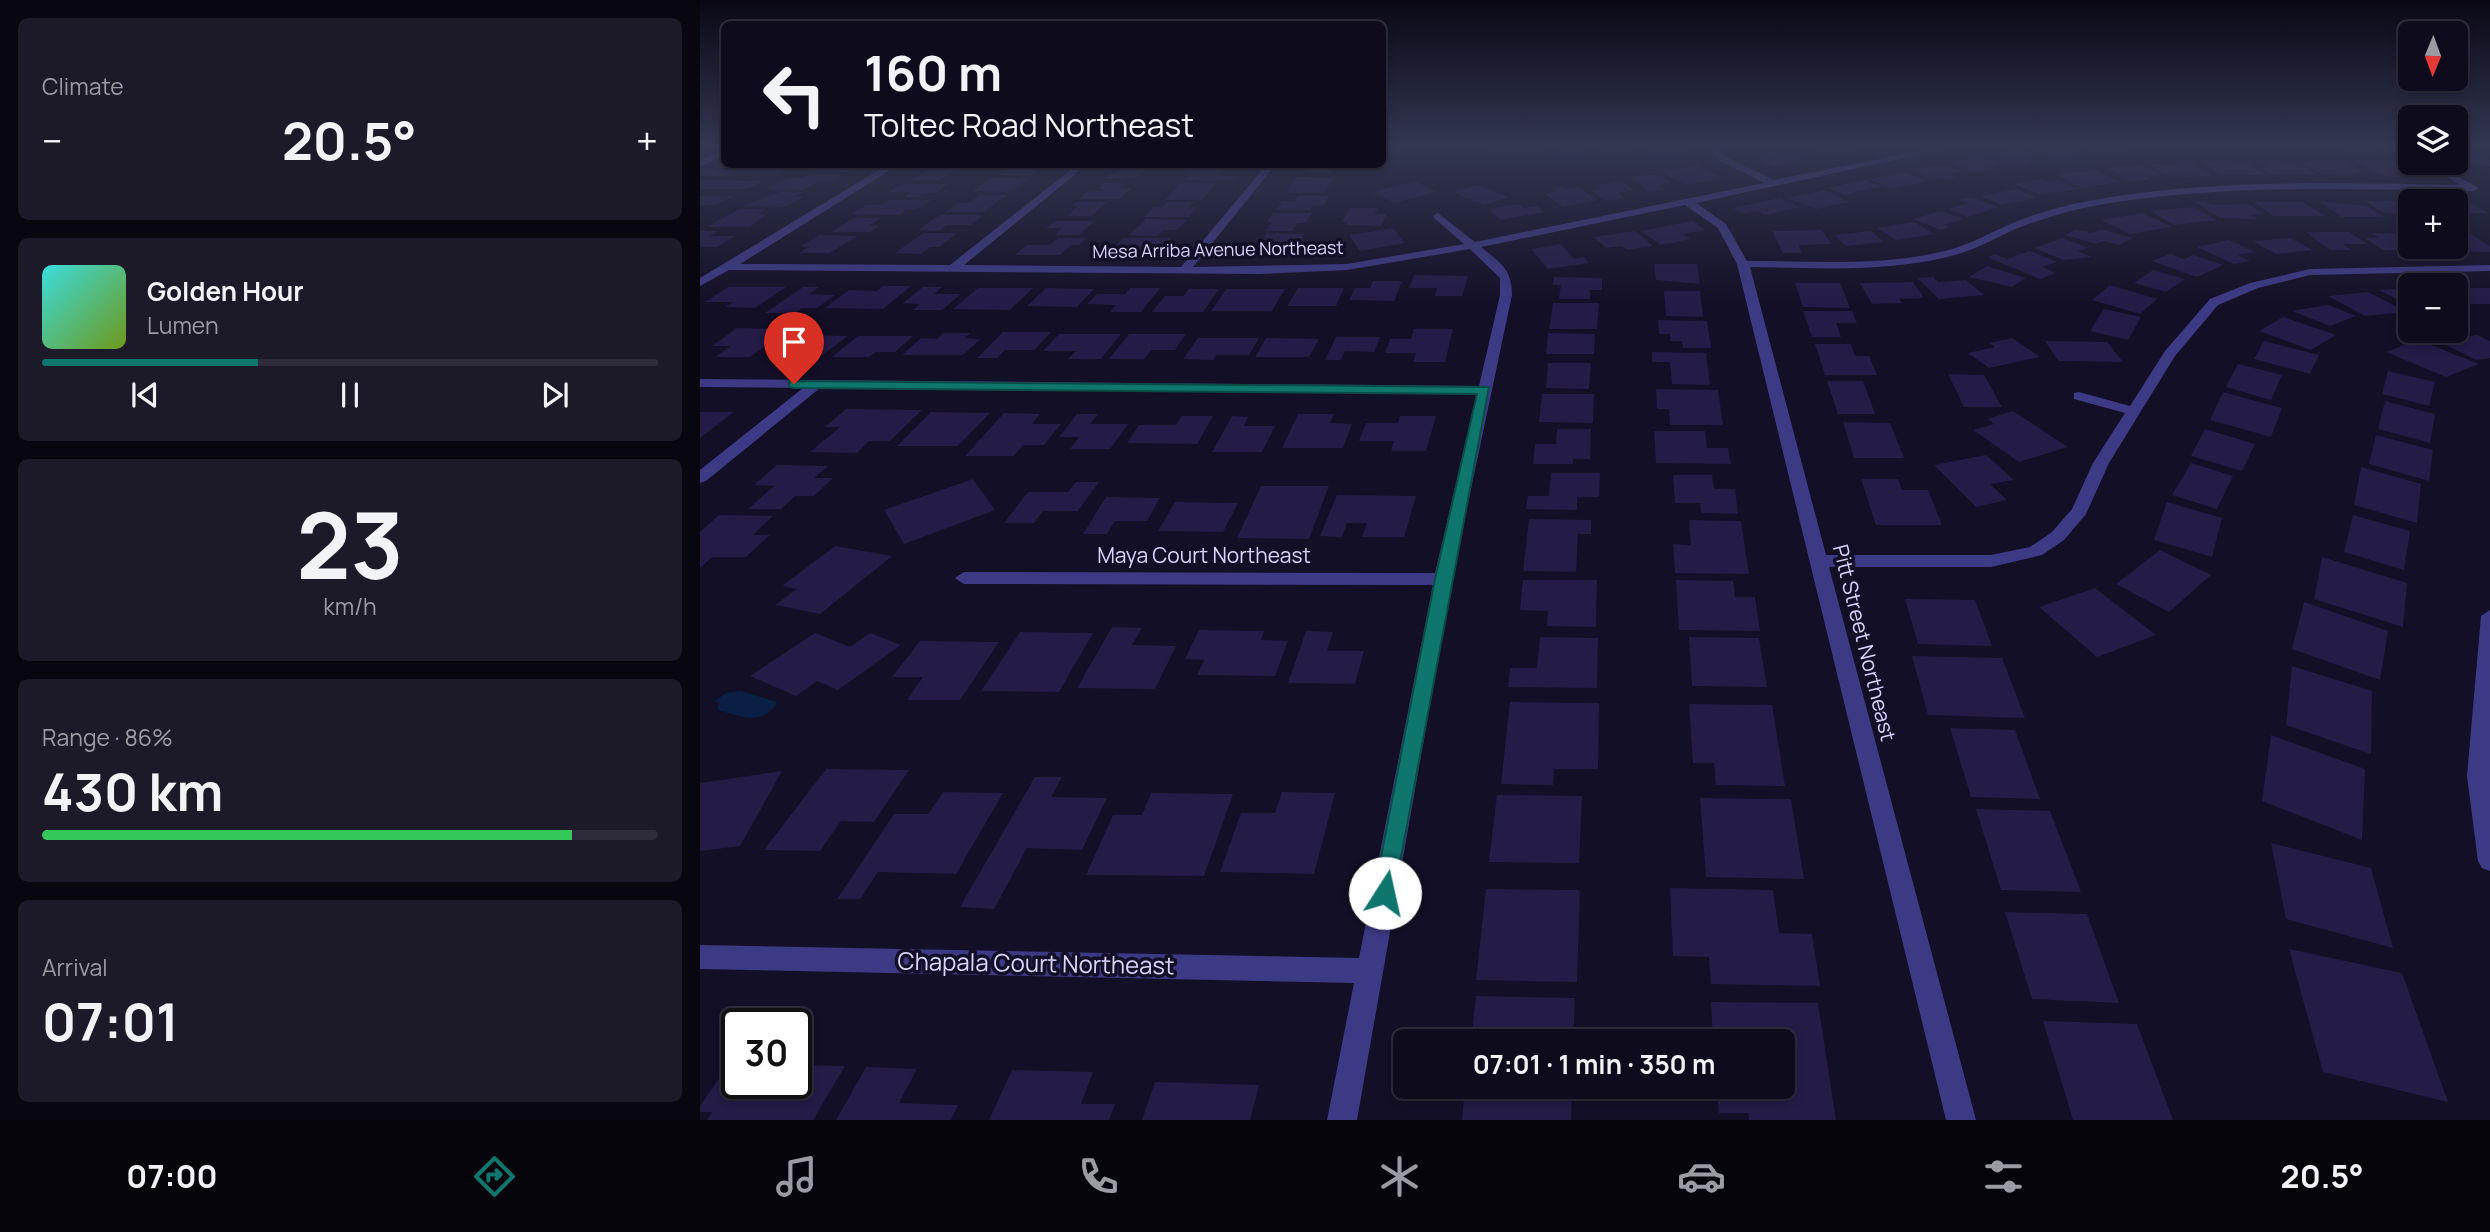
<!DOCTYPE html>
<meta charset="utf-8">
<style>
:root{--surface:#0e0b1c;--page:#1c1929;--text:#f1f3f6;--muted:#9b9ba3;--line:#2e2b3b;--accent:#0f766e}
body{margin:0;font-family:Manrope,sans-serif;background:var(--page);color:var(--text);height:100vh;display:flex;flex-direction:column;font-size:26px;white-space:nowrap}
*{box-sizing:border-box;margin:0}
p{font-size:23px;color:var(--muted)}
.icon{flex:none;width:38px;height:38px;fill:none;stroke:currentColor;stroke-width:2;stroke-linecap:round;stroke-linejoin:round}
.map{position:relative;flex:1;overflow:hidden}
.sheet{display:flex;flex-direction:column;gap:18px;padding:18px;background:#08060f;width:700px}
.sheet>*{flex:none}
.hud{position:absolute;left:21px;top:21px;width:665px;height:147px;border-radius:10px;box-shadow:0 4px 10px #0003,0 0 0 2px var(--line);background:#0e0b1c;color:var(--text);overflow:hidden}
.needle{width:46px;rotate:181deg}
.tools{position:absolute;left:1698px;top:21px;display:grid;gap:14px}
.tools a{display:grid;place-items:center;width:70px;height:70px;border-radius:10px;background:var(--surface);box-shadow:0 4px 10px #0003,0 0 0 2px var(--line);font-size:35px}
.speed{position:absolute;left:21px;top:1008px;display:flex;gap:14px;font-size:35px;font-weight:700;text-align:center}
.speed>*{display:grid;place-content:center;width:91px;height:91px;border-radius:50%;background:var(--surface);box-shadow:0 4px 10px #0003,0 0 0 2px var(--line);line-height:1}
.speed .limit{border:4px solid #111;border-radius:10px;background:#fff;color:#111}
.pin{position:absolute;display:grid;place-items:center;width:60px;height:60px;color:#fff;margin:-72px -30px;border-radius:50% 50% 50% 0;rotate:-45deg;box-shadow:0 0 7px #0007}
.pin .icon{rotate:45deg}
.me{position:absolute;width:77px;margin:-38px;rotate:10deg;stroke-linejoin:round;filter:drop-shadow(0 0 5px #0008)}
.turn{display:flex;align-items:center;gap:24px;height:147px;padding:0 28px;font-size:32px}
.turn .icon{width:91px;height:91px;stroke-width:2.5}
.turn b{display:block;font-size:49px;line-height:60px}
.big{font-size:52px;font-weight:700;line-height:1.1}
.sheet .widget{flex:1;display:flex;flex-direction:column;justify-content:center;gap:10px;min-width:0;padding:0 24px;border-radius:10px;background:var(--page)}
.sheet .dial{align-items:center;gap:0}
.dial b{font-size:91px;line-height:1}
.song{display:flex;align-items:center;gap:21px}
.cover{width:84px;height:84px;border-radius:10px;background:linear-gradient(135deg,hsl(180 70% 55%),hsl(80 70% 35%))}
.played{height:7px;border-radius:4px;background:linear-gradient(90deg,var(--accent) 35%,var(--line) 35%)}
.keys{display:flex;justify-content:space-around;direction:ltr}
.heat{display:flex;justify-content:space-between;align-items:center;font-size:38px;direction:ltr}
.charge{height:10px;border-radius:5px;background:linear-gradient(90deg,#34c759 86%,var(--line) 0)}
.trip{position:absolute;left:693px;top:1029px;width:402px;height:70px;border-radius:10px;background:var(--surface);box-shadow:0 4px 10px #0003,0 0 0 2px var(--line);font-weight:700;line-height:70px;text-align:center}
.tab-bar{display:flex;height:112px;justify-content:space-around;align-items:center;background:#06040b;color:var(--muted)}
.tab-bar .icon{width:49px;height:49px}
.tab-bar .on{color:var(--accent)}
.tab-bar b{font-size:32px;color:var(--text)}
main{display:flex;flex:1;min-height:0}
.map>svg:first-child{display:block}
.water{fill:#0a1f44}
.building{fill:#241b47}
.lines{fill:none;stroke-linecap:round;stroke-linejoin:round}
.minor{fill:#3d3a85;fill-rule:evenodd}
.route{fill:#0f766e;stroke:#0a4d48;stroke-width:2}
.labels{text-anchor:middle;stroke-width:7;stroke-linejoin:round;paint-order:stroke}
.far-street-label{font-size:18px;fill:#d9d4ff;stroke:#130f26}
.street-label{font-size:21px;fill:#d9d4ff;stroke:#130f26}
.near-street-label{font-size:24px;fill:#d9d4ff;stroke:#130f26}
</style>
<main>
<section class="sheet">
<div class="widget"><p>Climate</p>
<div class="heat"><a>−</a><b class="big">20.5°</b><a>+</a></div>
</div>
<div class="widget">
<div class="song"><i class="cover"></i><div><b>Golden Hour</b><p>Lumen</p></div></div>
<div class="played"></div>
<div class="keys"><svg class="icon" aria-label="previous" viewBox="0 0 24 24"><path d="M18 5L8 12l10 7zM5 5v14"/></svg><svg class="icon" aria-label="pause" viewBox="0 0 24 24"><path d="M8 5v14M16 5v14"/></svg><svg class="icon" aria-label="next" viewBox="0 0 24 24"><path d="M6 5l10 7-10 7zM19 5v14"/></svg></div>
</div>
<div class="widget dial"><b>23</b><p>km/h</p></div>
<div class="widget"><p>Range · 86%</p><b class="big">430 km</b><div class="charge"></div></div>
<div class="widget"><p>Arrival</p><b class="big">07:01</b></div>
</section>
<div class="map">
<svg width="1790" height="1120" viewBox="0 0 1790 1120">
<rect width="100%" height="100%" fill="#130f26"/>
<path class="water" d="M41 691 77 702C64 727 39 716 18 710L19 703 15 701 26 693Z"/>
<path class="building" d="M786 147H831L844 149 832 155 813 151 806 154 782 149Z
M867 147H887V158L860 157 861 149Z
M899 147H934L935 153H899Z
M946 147H985L986 152H970L971 157 947 156Z
M1111 147H1148L1158 151 1123 157 1110 151 1118 150Z
M1373 147 1385 153 1366 155 1375 159 1366 160 1349 158 1329 148Z
M1382 147H1424L1432 152 1391 153Z
M1431 147H1462L1467 150 1437 151Z
M1483 147H1523L1528 150H1488Z
M1577 147H1621L1627 150H1583Z
M1634 147H1670L1681 153H1645Z
M1323 149 1341 157 1323 159 1331 163 1314 165 1290 154Z
M1074 152 1089 153 1103 159 1075 167 1052 156Z
M1755 152H1773L1790 160V166L1761 162 1755 159Z
M1283 156 1301 164 1289 166 1295 169 1272 172 1249 162Z
M1601 161H1645L1663 172 1623 175Z
M1658 161 1697 162 1716 172H1691L1698 176 1682 175Z
M1490 162 1513 176 1470 177 1449 164 1483 166 1477 163Z
M1503 162 1546 163 1565 175H1520Z
M1564 162 1598 163 1616 175 1571 174 1560 167H1570Z
M68 164H96L75 176H0V171L5 169H60Z
M131 164H161L148 172H118Z
M313 164H346L332 175H298Z
M613 164H638L631 174 605 173Z
M427 165H450L436 177 403 179Z
M997 165 1022 178 986 185 962 172Z
M1249 165 1260 172 1250 173 1257 177 1231 180 1214 168Z
M1442 165 1459 174 1442 175 1450 180 1430 181 1406 167Z
M231 167 258 168 239 180H212Z
M496 167H524L516 176H535L531 181 483 180Z
M1394 170 1421 182 1383 188 1357 175Z
M1203 172 1226 181 1192 189 1170 179Z
M109 174H143L131 182H117L103 190 67 189 88 178H102Z
M947 175 962 176 971 183 958 185 964 190 949 192 931 177Z
M597 177 634 178 624 193H586Z
M291 178H329L311 192 272 191Z
M1341 179 1348 182 1358 180 1378 189 1341 195 1315 184Z
M0 180 63 181 47 189H0Z
M1164 180 1180 186 1145 195 1129 188Z
M715 181 736 192 694 203 673 192Z
M921 181 935 190 918 193 925 198 907 201 892 191 900 189 894 186Z
M404 183H426L420 188H432L420 199H379L388 191H401L404 189H398Z
M481 183H517L501 200H464Z
M202 184H248L235 193H224L218 197H204L212 192H189Z
M778 185 809 197 784 205 753 192Z
M862 186 866 189 878 187 898 200 863 207 845 194 858 191 853 188Z
M1317 189 1337 198 1301 205 1281 196Z
M1125 190 1149 202 1117 209 1088 198Z
M80 192H103L94 197H103L86 207 43 206Z
M280 195H307L284 212H246L258 203H269Z
M0 196H33L16 205H0Z
M598 196H629L623 206H612L610 210H575L582 201H594Z
M1270 197 1298 207 1268 217 1248 209 1267 203 1258 200Z
M1080 198 1099 207 1065 215 1058 211 1044 214 1033 208Z
M189 200H231L216 210H206L200 215 151 214 167 205H182Z
M1494 201H1504L1511 205 1548 204 1564 214 1550 215 1557 219 1520 218Z
M1619 201 1666 206 1684 217H1642Z
M1665 201H1710V216L1682 212Z
M376 202H407L391 216H367L378 206H372Z
M467 202H494L489 207H498L488 217H444L454 207H462Z
M1554 202H1603L1625 216H1574Z
M1755 202H1769L1788 213H1755Z
M818 204 824 208 837 206 844 212 801 220 788 209Z
M1492 207 1517 220 1474 225 1450 211Z
M650 208H678L674 214H687L681 226 646 225 648 222H642Z
M40 209H66L57 214H67L50 227H7Z
M1241 211 1264 219 1245 225 1250 227 1241 230 1213 219Z
M573 213H612L606 223H598L592 231H566L572 222H567Z
M1443 213 1472 227 1430 234 1401 220Z
M240 215H283L270 225H247L239 231 218 230Z
M154 218H181L168 226H179L170 232H131Z
M446 219 487 220 477 230H463L458 236 429 235Z
M355 221H394L379 235H355L362 228H346Z
M992 221 1006 230 983 234 991 239 961 245 941 231Z
M1214 222 1234 234 1196 240 1177 228Z
M693 228 705 243 660 251 649 235Z
M1377 229 1391 233 1401 229 1433 238 1419 245 1404 241 1396 244 1365 235Z
M1122 230 1131 244 1098 245 1102 253H1083L1072 231Z
M0 231H19L9 236H35L17 247H0Z
M935 231 953 246 927 250 922 246 906 248 894 237Z
M1171 231 1184 242 1146 246 1134 235Z
M1606 232H1649L1667 244H1643L1651 250H1630Z
M223 233H257L239 247H230L221 254 195 253Z
M567 233 605 234 591 256 541 255 549 244H560Z
M1672 233 1710 234V247H1731L1737 251 1683 250 1665 238H1679Z
M1755 234H1770L1790 246V252L1746 251 1739 247H1755Z
M119 235 157 236 130 253H99L109 247 101 246Z
M358 238H386L379 245H371L360 255H315L327 245H350Z
M424 238H471L465 245H456L447 256 418 255 424 249H412Z
M1363 238 1388 248 1378 251 1392 257 1364 260 1334 248Z
M1590 238 1613 250 1576 254 1553 241Z
M1529 240 1555 252 1538 255 1550 261 1534 264 1497 247Z
M861 244 874 259 884 257 889 263 848 269 831 249Z
M1330 251 1357 262 1342 267 1356 273 1340 279 1287 257 1295 254 1307 259Z
M1470 254 1484 259 1493 255 1523 265 1497 277 1452 261Z
M954 264H997L1000 284 956 280Z
M1287 266 1326 278 1312 287 1269 277Z
M1453 270 1485 279 1466 292 1434 283Z
M714 275 768 276 762 296H735L737 288H709Z
M854 277 902 278V290H890V299H859L861 285H853Z
M1233 277 1238 282 1266 280 1284 295 1239 299 1217 278Z
M673 281H702L694 301 649 300 655 288H670Z
M1213 282 1224 298 1199 299 1202 303 1172 304 1160 283Z
M1095 283H1140L1150 308 1103 307Z
M1410 285 1457 299 1440 314 1392 300Z
M183 286H211L183 309 125 308 149 290 177 291Z
M28 287H86L55 308 25 307 33 302H5Z
M103 287H119L109 294 135 295 117 308H102L95 313H65Z
M223 287H242L234 294H261L242 310H213L220 304 203 303Z
M278 288H333L310 310 253 309Z
M346 288 394 289 377 307 327 306Z
M430 288H460L441 312H410L416 305 387 304 397 294H425Z
M598 288H644L636 306H587Z
M1710 288V306L1679 290Z
M1755 288H1790V304H1764L1755 298Z
M489 289H519L503 312H452L465 296H483Z
M526 289H585L572 311H511Z
M964 291H1000L1003 317 966 316Z
M1668 292 1707 312 1665 316 1628 296Z
M853 303H899L897 329H849Z
M1628 305 1656 316 1630 326 1592 311Z
M1404 309 1441 317 1428 340 1390 331Z
M1103 311H1152L1157 323H1136L1141 337H1112Z
M1583 317 1636 335 1611 350 1559 331Z
M958 320 1007 321 1011 348H983L982 341H970V334H959Z
M37 328 74 329 70 331H86L50 357H15L31 346H12Z
M714 329H753L745 362H713L716 353H685L690 339H711Z
M303 332H351L335 350H305L297 358H277Z
M243 333H270L265 338 281 339 263 355H202L221 338 237 339Z
M848 333 895 334 894 354H846Z
M359 334H421L401 359H368L376 351H343Z
M429 334H486L475 350H451L444 359H409Z
M90 335 148 336 121 356H93L103 349 72 348Z
M1777 335 1790 341V358L1776 360 1738 341Z
M158 336H213L195 352H176L169 357H132Z
M636 337H680L674 352 645 351 641 360H625Z
M498 338H559L549 355H516L513 360 483 359Z
M566 338 619 339 609 357H555Z
M1312 338 1340 357 1289 368 1268 353 1295 347 1289 343Z
M1718 340 1779 364 1746 377 1686 352Z
M1345 341 1407 342 1423 362 1358 361Z
M1564 341 1619 355 1610 374 1554 359Z
M1115 344H1151L1155 356H1169L1177 375H1125Z
M952 352 1006 353 1010 385 972 384 970 362H952Z
M848 363H891L889 389 846 388Z
M1538 364 1582 375 1571 400 1526 387Z
M1688 371 1735 382 1729 406 1682 394Z
M1248 374 1284 375 1302 407H1264Z
M1127 381H1163L1175 414H1138Z
M956 389 1018 390 1023 425H970L969 409H957Z
M1523 392 1582 408 1571 437 1510 420Z
M842 394H894L893 423 839 422Z
M1685 401 1735 414 1730 443 1678 429Z
M146 409 222 410 190 441H169L157 453 110 452 140 427H125Z
M1313 411 1368 447 1319 462 1273 430 1294 424 1287 419Z
M0 412H34L0 438Z
M231 412 290 413 258 446H197Z
M304 413 340 414 332 424H361L344 445H323L314 456H265Z
M377 414H398L390 424H428L410 449H370L379 437H359Z
M598 414H634L630 423 652 424 643 448H582Z
M482 416H513L497 444 427 443 439 425H476Z
M532 416 548 417 544 426H575L562 452H512Z
M700 416H736L726 451H691L694 441H659L666 423H698Z
M1143 422 1190 423 1204 458H1154Z
M857 429H891L890 459H873V464H833L835 444H856Z
M1505 429 1555 444 1542 471 1491 456Z
M954 431H1005L1007 448H1028L1031 464 956 463Z
M1676 435 1733 450 1729 481 1669 464Z
M1286 455 1314 480 1290 484 1307 500 1276 507 1234 465Z
M1491 463 1533 476 1517 509 1472 495Z
M77 465 128 466 114 478H133L114 496H95L81 509H48L74 486 54 485Z
M1661 467 1721 484 1717 523 1654 505Z
M851 473H900L899 497H877V510L826 509 828 496H849Z
M973 475H1012L1014 489H1035L1038 514 1001 513 1000 503H975Z
M273 479 295 510 204 544 184 510Z
M1161 479H1198L1202 490H1228L1242 525H1176Z
M376 482H399L378 511H343L334 523H304L328 492H368Z
M561 486H629L609 539 537 538Z
M637 495 716 496 704 537H662L667 523H647L642 537 620 536Z
M406 497 460 498 447 521H415L407 534H383Z
M475 502 538 503 523 532 458 531Z
M1467 502 1522 518 1512 557 1454 540Z
M19 515 73 516 53 535H70L46 557H12L0 568V532Z
M1653 515 1710 531 1704 570 1644 552Z
M829 519 891 520V534H878L876 572 823 571Z
M989 520 1041 521 1049 574 975 573 973 544 991 545Z
M135 546 192 556 120 614 75 605 97 589 82 586Z
M1460 550 1511 575 1469 612 1416 584Z
M1622 557 1707 583 1703 627 1614 599Z
M823 580H897L896 627 847 626 848 611 820 610Z
M976 580 1033 581 1035 597H1055L1060 631 979 630Z
M1395 588 1456 635 1397 657 1339 607Z
M1205 599 1275 600 1292 646 1218 644Z
M1604 602 1688 631 1680 680 1592 649Z
M412 627 442 628 432 645 476 646 455 689 377 688Z
M499 630 564 631 561 640 588 641 575 676 497 675 504 660 485 659Z
M606 631 633 632 627 651H664L655 684 588 683Z
M320 632 393 633 359 692 281 691Z
M115 633 150 647 170 633 201 645 138 690 117 681 96 696 50 676Z
M840 637 898 638 897 688 808 687 810 668H837Z
M989 637 1059 638 1067 687 992 686Z
M220 641 299 642 260 700H207L223 677H192Z
M1212 656 1302 658 1325 718 1228 715Z
M1592 666 1672 691 1671 754 1586 725Z
M810 702 899 703 898 769H854L853 785 801 784Z
M989 704 1072 705 1085 786 1016 785 1014 763H993Z
M1250 728 1315 730 1340 799 1271 797Z
M1571 735 1665 769 1662 840 1562 801Z
M126 769 209 770 174 822 141 821 120 851 64 850Z
M82 771 40 846 0 851V783Z
M335 777H362L351 797 407 798 382 850 327 848 294 909 260 907Z
M243 792 303 793 256 874 178 872 160 899H137L194 814H228Z
M582 792 635 793 614 874 520 872 541 813H575Z
M451 793 533 794 504 876 386 875 413 815H442Z
M797 795 882 796 879 863 789 862Z
M1000 798 1091 799 1104 879 1006 877Z
M1276 809 1350 811 1381 892 1301 890Z
M1571 843 1671 868 1693 948 1586 919Z
M970 888 1073 890 1079 933 1112 934 1120 986 1011 984 1009 957 973 956Z
M786 889 880 890 877 982 776 980Z
M1305 912 1387 914 1419 1003 1332 999Z
M1589 949 1702 973 1748 1102 1623 1072Z
M776 996 875 998 873 1041H771Z
M1011 1002 1118 1003 1136 1120H1049L1048 1113H1019L1017 1087H1083V1041H1013Z
M1343 1021 1437 1024 1473 1120H1373Z
M29 1064H37V1083H96V1065L145 1066 113 1120H7L12 1112H0V1106Z
M166 1067 217 1069 199 1103 258 1105 251 1120H136Z
M312 1070 393 1072 381 1104H415L409 1120H289Z
M455 1082 559 1085 550 1120H442Z
M765 1087H872L871 1120H762Z"/>
<g class="lines">
<path class="minor" d="M1009 147H1017L1026 157 1074 180 1239 147H1255L996 203 1026 224 1047 261C1114 261 1183 267 1249 250 1271 244 1291 232 1313 223 1342 211 1373 203 1405 198 1523 179 1642 183 1761 185L1722 163H1732L1779 188 1774 191C1651 189 1527 184 1404 204 1375 209 1346 217 1318 228 1297 237 1277 249 1255 255 1188 273 1118 268 1050 267L1126 555H1291L1330 547 1352 532 1372 509 1393 463 1425 413 1374 399V393L1379 392 1430 406 1465 351 1510 299 1550 283 1610 269 1790 265V271L1610 275 1558 288 1518 305 1475 356 1409 463 1386 514 1364 540 1342 555 1291 567H1129L1276 1120H1246L1037 264 1018 228 985 205 781 247C800 263 812 268 812 295L752 579 657 1120H627L654 983 0 969V945L659 958 733 585 264 584 255 578 264 572 735 573 777 394 120 388 6 481 0 483V470L103 388 0 387V379L779 386 800 295V278L770 249 647 270 559 274 29 270 0 286V278L189 164H200L40 264 250 265 378 164H388L264 265 481 267 567 164H576L493 267 647 264 764 244 734 218 733 216 738 213 775 242 1064 183 1020 161Z
M1692 147 1710 150V157L1693 149Z
M24 149V155L0 167V160Z
M1790 610V871L1782 868 1778 861 1767 776 1781 616Z"/>
</g>
<linearGradient id="sky" x2="0" y2="1"><stop stop-color="#0a0815"/><stop offset="0.48" stop-color="#333752"/><stop offset="1" stop-color="#333752" stop-opacity="0"/></linearGradient>
<rect width="1790" height="304" fill="url(#sky)"/>
<path class="route" d="M89 381 789 387 693 900 685 903 678 900 674 893 735 579 777 394 94 388 89 387Z"/>
<g class="labels">
<g class="far-street-label">
<text transform="translate(518 250) rotate(-1)" y="6">Mesa Arriba Avenue Northeast</text>
</g>
<g class="street-label">
<text x="504" y="563">Maya Court Northeast</text>
<text transform="translate(1164 643) rotate(76)" y="7">Pitt Street Northeast</text>
</g>
<g class="near-street-label">
<text transform="translate(336 964) rotate(1)" y="8">Chapala Court Northeast</text>
</g>
</g>
</svg>
<div class="tools">
<a><svg class="needle" viewBox="-14 -14 28 28"><path d="M0-13l5 13h-10z" fill="#e53935"/><path d="M0 13l5-13h-10z" fill="#9b9ba3"/></svg></a>
<a><svg class="icon" aria-label="layers" viewBox="0 0 24 24"><path d="M12 4l9 5-9 5-9-5zM3 14l9 5 9-5"/></svg></a>
<a>+</a>
<a>−</a>
</div>
<div class="speed"><div class="limit">30</div></div>
<div class="pin" style="left:94px;top:384px;background:#d93025"><svg class="icon" aria-label="arrive" viewBox="0 0 24 24"><path d="M6 21V4h12l-3 4 3 4H6"/></svg></div>
<svg class="me" style="left:685px;top:893px" viewBox="-20 -20 40 40"><circle r="19" fill="#fff"/><path d="M0-13L10 11 0 6-10 11z" fill="#0f766e"/></svg>
<div class="trip">07:01 · 1 min · 350 m</div>
<div class="hud">
<div class="turn"><svg class="icon" aria-label="left" viewBox="0 0 24 24"><path d="M17 20v-9H6M10 6l-5 5 5 5"/></svg><div><b>160 m</b>Toltec Road Northeast</div></div>
</div>
</div>
</main>
<nav class="tab-bar">
<b>07:00</b>
<svg class="icon on" aria-label="directions" viewBox="0 0 24 24"><path d="M12 3l9 9-9 9-9-9zM9 14v-3h6M13 9l2 2-2 2"/></svg>
<svg class="icon" aria-label="music" viewBox="0 0 24 24"><path d="M9 18V5l10-2v13"/><circle cx="6" cy="18" r="3"/><circle cx="16" cy="16" r="3"/></svg>
<svg class="icon" aria-label="phone" viewBox="0 0 24 24"><path d="M5 4h4l2 5-3 2q2 4 5 5l2-3 5 2v4C11 20 4 13 5 4z"/></svg>
<svg class="icon" aria-label="climate" viewBox="0 0 24 24"><path d="M12 3v18M4 7l16 10M4 17L20 7"/></svg>
<svg class="icon" aria-label="car" viewBox="0 0 24 24"><path d="M5 17H2v-5l4-1 3-4h7l3 4 3 1v5h-3M9 17h6M6 11h13"/><circle cx="7" cy="17" r="2"/><circle cx="17" cy="17" r="2"/></svg>
<svg class="icon" aria-label="filters" viewBox="0 0 24 24"><path d="M4 7h16M4 17h16"/><circle cx="9" cy="7" r="2"/><circle cx="15" cy="17" r="2"/></svg>
<b>20.5°</b>
</nav>
